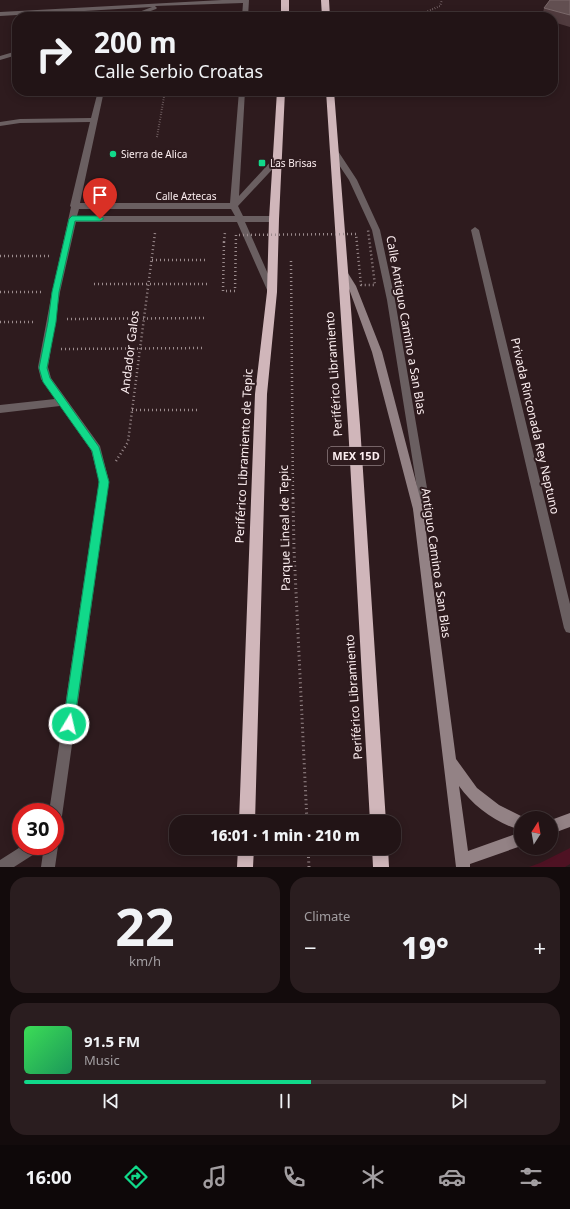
<!DOCTYPE html>
<meta charset="utf-8">
<style>
:root{--surface:#221416;--page:#2a1d1f;--text:#f1f3f6;--muted:#a29ea1;--line:#3f3335;--accent:#11d98a}
body{margin:0;font-family:"Noto Sans",sans-serif;background:var(--page);color:var(--text);height:100vh;display:flex;flex-direction:column;font-size:15px;white-space:nowrap}
*{box-sizing:border-box;margin:0}
p{font-size:13px;color:var(--muted)}
.icon{flex:none;width:22px;height:22px;fill:none;stroke:currentColor;stroke-width:2;stroke-linecap:round;stroke-linejoin:round}
.map{position:relative;height:867px;overflow:hidden}
.drawer{display:flex;flex-direction:column;gap:10px;padding:10px;background:#130b0c;flex:1}
.drawer>*{flex:none}
.guide{position:absolute;left:12px;top:12px;width:546px;height:84px;border-radius:16px;box-shadow:0 2px 10px #0003,0 0 0 1px var(--line);background:#221416;color:var(--text);overflow:hidden}
.needle{width:26px;rotate:11deg}
.controls{position:absolute;left:514px;top:811px;display:grid;gap:8px}
.controls a{display:grid;place-items:center;width:44px;height:44px;border-radius:50%;background:var(--surface);box-shadow:0 2px 10px #0003,0 0 0 1px var(--line);font-size:20px}
.speed{position:absolute;left:12px;top:803px;display:flex;gap:8px;font-size:20px;font-weight:700;text-align:center}
.speed>*{display:grid;place-content:center;width:52px;height:52px;border-radius:50%;background:var(--surface);box-shadow:0 2px 10px #0003,0 0 0 1px var(--line);line-height:1}
.speed .limit{border:6px solid #d22;background:#fff;color:#111}
.pin{position:absolute;display:grid;place-items:center;width:34px;height:34px;color:#fff;margin:-41px -17px;border-radius:50% 50% 50% 0;rotate:-45deg;box-shadow:0 0 4px #0007}
.pin .icon{rotate:45deg}
.me{position:absolute;width:44px;margin:-22px;rotate:9deg;stroke-linejoin:round;filter:drop-shadow(0 0 3px #0008)}
.turn{display:flex;align-items:center;gap:14px;height:84px;padding:0 16px;font-size:18px}
.turn .icon{width:52px;height:52px;stroke-width:2.5}
.turn b{display:block;font-size:28px;line-height:34px}
.big{font-size:30px;font-weight:800;line-height:1.1}
.drawer .tile{flex:1;display:flex;flex-direction:column;justify-content:center;gap:6px;min-width:0;padding:0 14px;border-radius:16px;background:var(--page)}
.drawer .dial{align-items:center;gap:0}
.dial b{font-size:52px;line-height:1}
.song{display:flex;align-items:center;gap:12px}
.cover{width:48px;height:48px;border-radius:6px;background:linear-gradient(135deg,hsl(130 70% 55%),hsl(150 70% 35%))}
.played{height:4px;border-radius:2px;background:linear-gradient(90deg,var(--accent) 55%,var(--line) 55%)}
.keys{display:flex;justify-content:space-around;direction:ltr}
.heat{display:flex;justify-content:space-between;align-items:center;font-size:22px;direction:ltr}
.drawer .tiles{flex:1;display:grid;gap:10px;grid-template-columns:1fr 1fr}
.tile:last-child{grid-column:span 2}
.trip{position:absolute;left:169px;top:815px;width:232px;height:40px;border-radius:16px;background:var(--surface);box-shadow:0 2px 10px #0003,0 0 0 1px var(--line);font-weight:800;line-height:40px;text-align:center}
.dock{display:flex;height:64px;justify-content:space-around;align-items:center;background:#0e0809;color:var(--muted)}
.dock .icon{width:28px;height:28px}
.dock .active{color:var(--accent)}
.dock b{font-size:18px;color:var(--text)}
.map>svg:first-child{display:block}
.green{fill:#4e1223}
.lines{fill:none;stroke-linecap:round;stroke-linejoin:round}
.path-far2{stroke:#9c8c8e;stroke-width:2;stroke-dasharray:0.5 2;stroke-linecap:butt}
.path-far1{stroke:#9c8c8e;stroke-width:2.5;stroke-dasharray:1 3;stroke-linecap:butt}
.path{stroke:#9c8c8e;stroke-width:3;stroke-dasharray:1 3.5;stroke-linecap:butt}
.street{fill:#6a5f61;fill-rule:evenodd}
.secondary{fill:#938285;fill-rule:evenodd}
.highway{fill:#d0b6ba;fill-rule:evenodd}
.path-bridge{stroke:#9c8c8e;stroke-width:2.5;stroke-dasharray:1 3;stroke-linecap:butt}
.wall{fill:#503b3e}
.building{fill:#624f51;stroke:#7a686a}
.route{fill:#11d98a;stroke:#0b8d5a}
.poi-dot{fill:#11d98a;stroke:#2e1b1e;stroke-width:1.5}
.labels{text-anchor:middle;stroke-width:4;stroke-linejoin:round;paint-order:stroke}
.far-poi-label{font-size:10px;fill:#fceef0;stroke:#2e1b1e;text-anchor:start}
.far-street-label{font-size:10px;fill:#fceef0;stroke:#2e1b1e}
.shield{fill:#2e1b1e;stroke:#beafb1;stroke-width:1}
.shield-label{font-size:11px;font-weight:bold;fill:#fceef0}
.street-label{font-size:12px;fill:#fceef0;stroke:#2e1b1e}
</style>
<div class="map">
<svg width="570" height="867" viewBox="0 0 570 867">
<rect width="100%" height="100%" fill="#2e1b1e"/>
<path class="green" d="M570 848V864L565 867H529L540 863Z"/>
<g class="lines">
<path class="path-far2" d="M414 17 440 6 442 0
M170 91 228 92
M157 137 165 91"/>
<path class="path-far1" d="M224 242 225 232
M0 256H49
M152 260H207
M291 261 293 499
M94 284H208
M0 292H41
M67 319 205 318
M0 322H35
M61 349 204 348
M132 410H200
M116 461 128 442 155 233"/>
<path class="path" d="M293 498 294 550 307 822
M308 848 309 867"/>
<path class="street" d="M222 0H249L248 17H242L243 3 155 6 157 8 156 9 135 17H126L152 7 0 16V12Z
M17 51V55L0 60V56Z
M98 91H104L80 203H230L239 91H245L239 196 274 158H280L281 160 238 206 243 216H274L278 219 274 222H245L276 292 272 295 268 292 237 222H76L60 292 48 367 51 378 100 446 109 481 62 816 60 821 55 823V812H49L99 481 91 450 60 406 0 413V405L55 399 41 379 38 367 52 292 71 207 70 206 90 122 20 123 0 126V122L20 119 91 118ZM79 209H231L235 216H77Z
M332 151H338L357 180 380 230 395 300 427 488V499L422 512 418 513 414 512 413 509 417 499V488L387 300 372 230 349 180 331 153Z
M475 227 479 230 570 604V633L566 632 564 628 471 230Z
M55 841 58 846 55 867H41L44 846H55Z
M22 846H41L39 851 14 867H0V860Z"/>
<path class="secondary" d="M343 269 346 270 356 286 382 352 423 509 456 759 477 788 499 805 525 818H521V830C497 824 473 806 459 786L468 851 521 832V846L470 864V867H456L413 509 372 352 348 286 339 272Z
M570 813V827L551 834V820Z"/>
<path class="highway" d="M281 0H289V17H281Z
M321 0H329L330 17H322Z
M277 91H285L279 219 277 292 267 394 255 822H239L255 394 267 292 269 219Z
M326 91H334L360 425 386 822H370L348 425Z
M238 848H254L253 867H237Z
M372 848H388L389 867H373Z"/>
<path class="path-bridge" d="M224 242 223 291H235L236 235 356 234 361 285H375L368 230"/>
</g>
<path class="wall" d="M570 0V27L553 22V17H542L544 8Z"/>
<path class="building" d="M550 0H570V15L544 8Z"/>
<path class="route" d="M72 216H100L104 219 100 221H75L59 292 56 322 47 368 50 378 99 447 109 482 74 724 73 728 69 730 65 728 63 724 99 482 92 451 43 382 39 368 48 322 52 292 69 219Z"/>
<g class="poi-dot">
<circle cx="113" cy="154" r="4"/>
<rect x="258" y="159" width="8" height="8" rx="2"/>
</g>
<g class="labels">
<g class="far-poi-label">
<text x="121" y="158">Sierra de Alica</text>
<text x="270" y="167">Las Brisas</text>
</g>
<g class="far-street-label">
<text x="186" y="200">Calle Aztecas</text>
</g>
<rect class="shield" x="328" y="447" width="56" height="18" rx="3"/>
<g class="shield-label">
<text x="356" y="460">MEX 15D</text>
</g>
<g class="street-label">
<text transform="translate(406 325) rotate(80)" y="4">Calle Antiguo Camino a San Blas</text>
<text transform="translate(130 352) rotate(-83)" y="4">Andador Galos</text>
<text transform="translate(334 374) rotate(-94)" y="4">Periférico Libramiento</text>
<text transform="translate(535 426) rotate(77)" y="4">Privada Rinconada Rey Neptuno</text>
<text transform="translate(244 456) rotate(-87)" y="4">Periférico Libramiento de Tepic</text>
<text transform="translate(285 528) rotate(-91)" y="4">Parque Lineal de Tepic</text>
<text transform="translate(436 563) rotate(82)" y="4">Antiguo Camino a San Blas</text>
<text transform="translate(354 697) rotate(-94)" y="4">Periférico Libramiento</text>
</g>
</g>
</svg>
<div class="controls">
<a><svg class="needle" viewBox="-14 -14 28 28"><path d="M0-13l5 13h-10z" fill="#e53935"/><path d="M0 13l5-13h-10z" fill="#a29ea1"/></svg></a>
</div>
<div class="speed"><div class="limit">30</div></div>
<div class="pin" style="left:100px;top:219px;background:#d93025"><svg class="icon" aria-label="arrive" viewBox="0 0 24 24"><path d="M6 21V4h12l-3 4 3 4H6"/></svg></div>
<svg class="me" style="left:69px;top:724px" viewBox="-20 -20 40 40"><circle r="17" fill="#11d98a" stroke="#fff" stroke-width="3"/><path d="M0-11L8 9 0 5-8 9z" fill="#fff"/></svg>
<div class="trip">16:01 · 1 min · 210 m</div>
<div class="guide">
<div class="turn"><svg class="icon" aria-label="right" viewBox="0 0 24 24"><path d="M7 20v-9h11M14 6l5 5-5 5"/></svg><div><b>200 m</b>Calle Serbio Croatas</div></div>
</div>
</div>
<section class="drawer">
<div class="tiles">
<div class="tile dial"><b>22</b><p>km/h</p></div>
<div class="tile"><p>Climate</p>
<div class="heat"><a>−</a><b class="big">19°</b><a>+</a></div>
</div>
<div class="tile">
<div class="song"><i class="cover"></i><div><b>91.5 FM</b><p>Music</p></div></div>
<div class="played"></div>
<div class="keys"><svg class="icon" aria-label="previous" viewBox="0 0 24 24"><path d="M18 5L8 12l10 7zM5 5v14"/></svg><svg class="icon" aria-label="pause" viewBox="0 0 24 24"><path d="M8 5v14M16 5v14"/></svg><svg class="icon" aria-label="next" viewBox="0 0 24 24"><path d="M6 5l10 7-10 7zM19 5v14"/></svg></div>
</div>
</div>
</section>
<nav class="dock">
<b>16:00</b>
<svg class="icon active" aria-label="directions" viewBox="0 0 24 24"><path d="M12 3l9 9-9 9-9-9zM9 14v-3h6M13 9l2 2-2 2"/></svg>
<svg class="icon" aria-label="music" viewBox="0 0 24 24"><path d="M9 18V5l10-2v13"/><circle cx="6" cy="18" r="3"/><circle cx="16" cy="16" r="3"/></svg>
<svg class="icon" aria-label="phone" viewBox="0 0 24 24"><path d="M5 4h4l2 5-3 2q2 4 5 5l2-3 5 2v4C11 20 4 13 5 4z"/></svg>
<svg class="icon" aria-label="climate" viewBox="0 0 24 24"><path d="M12 3v18M4 7l16 10M4 17L20 7"/></svg>
<svg class="icon" aria-label="car" viewBox="0 0 24 24"><path d="M5 17H2v-5l4-1 3-4h7l3 4 3 1v5h-3M9 17h6M6 11h13"/><circle cx="7" cy="17" r="2"/><circle cx="17" cy="17" r="2"/></svg>
<svg class="icon" aria-label="filters" viewBox="0 0 24 24"><path d="M4 7h16M4 17h16"/><circle cx="9" cy="7" r="2"/><circle cx="15" cy="17" r="2"/></svg>
</nav>
